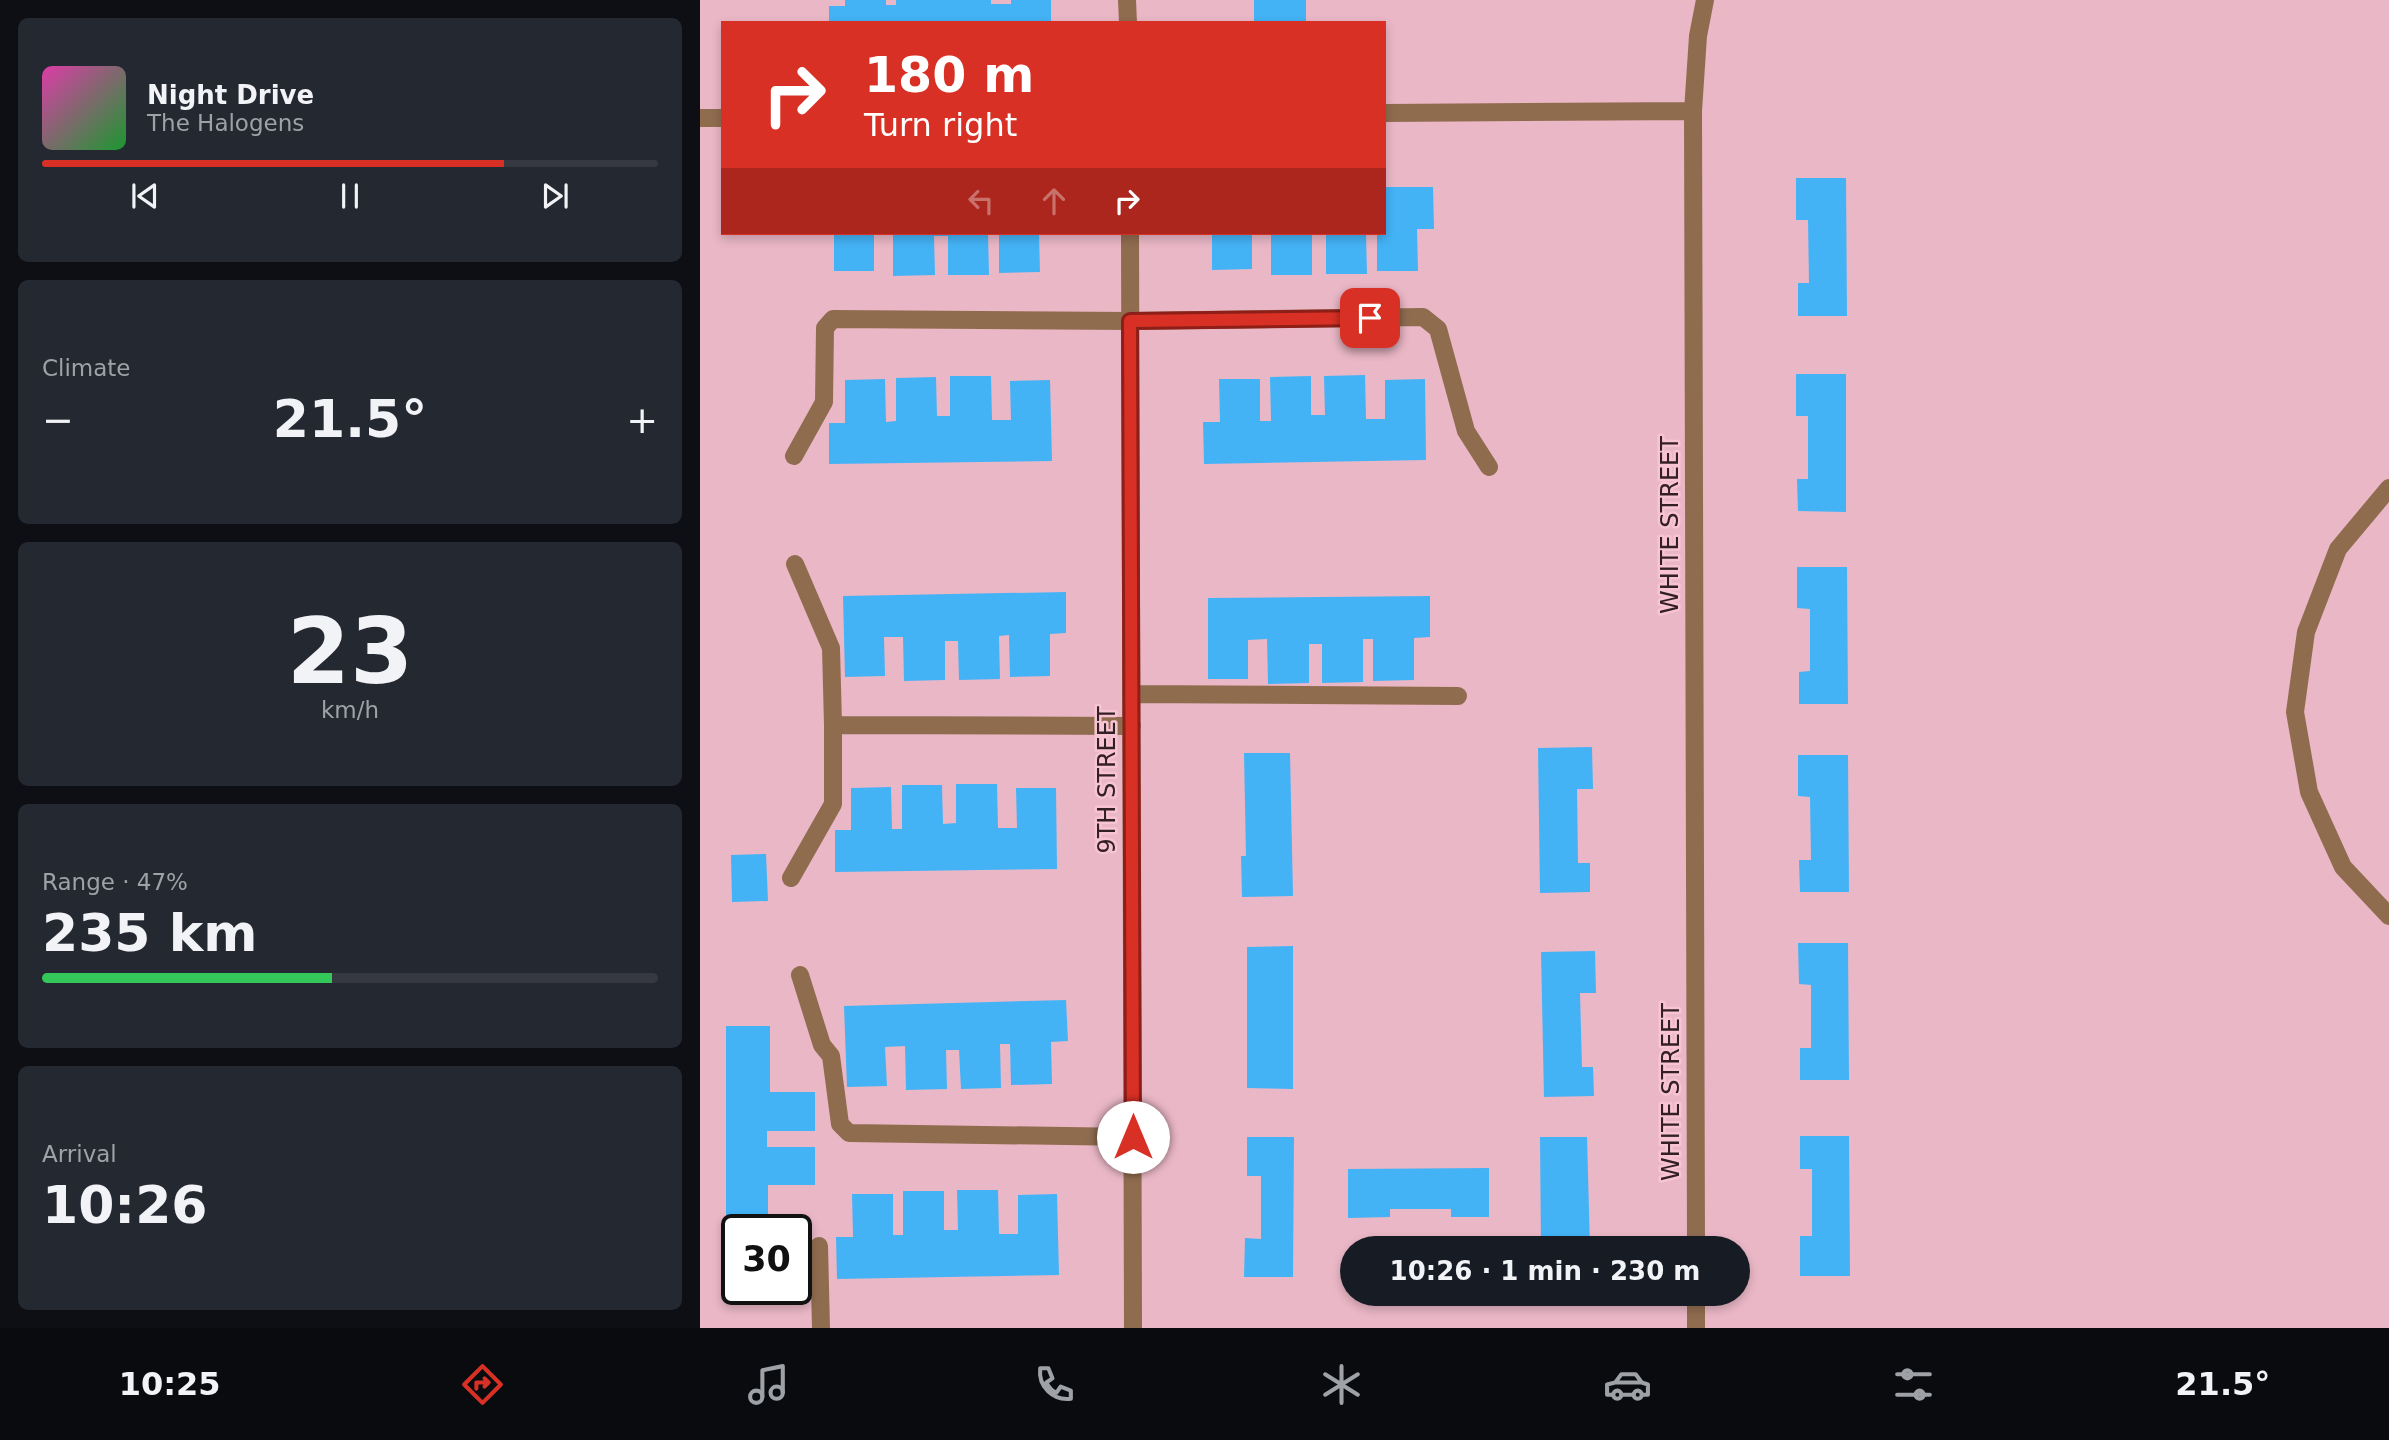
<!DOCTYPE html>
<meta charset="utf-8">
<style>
:root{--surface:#171b24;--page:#242831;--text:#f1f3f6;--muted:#9ea1a6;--line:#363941;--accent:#d93025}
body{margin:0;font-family:"DejaVu Sans",sans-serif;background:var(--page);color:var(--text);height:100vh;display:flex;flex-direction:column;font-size:26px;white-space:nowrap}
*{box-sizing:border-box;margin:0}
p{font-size:23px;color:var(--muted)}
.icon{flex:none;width:38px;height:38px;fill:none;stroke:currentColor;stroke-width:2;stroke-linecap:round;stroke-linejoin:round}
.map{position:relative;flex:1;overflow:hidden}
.sheet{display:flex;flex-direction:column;gap:18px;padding:18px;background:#0d0f14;width:700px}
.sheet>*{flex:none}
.hud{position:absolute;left:21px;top:21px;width:665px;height:214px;border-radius:0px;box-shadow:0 4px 10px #0003;background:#d93025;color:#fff;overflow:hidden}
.speed{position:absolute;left:21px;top:1214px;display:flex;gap:14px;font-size:35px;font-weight:700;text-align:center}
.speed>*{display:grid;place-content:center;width:91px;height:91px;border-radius:50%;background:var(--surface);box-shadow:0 4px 10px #0003;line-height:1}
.speed .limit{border:4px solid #111;border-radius:10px;background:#fff;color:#111}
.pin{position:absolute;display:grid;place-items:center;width:60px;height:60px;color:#fff;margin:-30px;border-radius:14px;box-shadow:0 4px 10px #0006}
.me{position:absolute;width:77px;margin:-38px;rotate:0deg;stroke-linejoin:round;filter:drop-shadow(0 0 5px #0008)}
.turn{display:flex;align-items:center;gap:24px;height:147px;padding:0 28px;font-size:32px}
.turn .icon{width:91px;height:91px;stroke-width:2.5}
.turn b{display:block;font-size:49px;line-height:60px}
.lanes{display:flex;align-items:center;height:66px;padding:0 28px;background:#0003;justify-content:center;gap:35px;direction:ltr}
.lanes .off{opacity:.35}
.big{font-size:52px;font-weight:700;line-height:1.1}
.sheet .card{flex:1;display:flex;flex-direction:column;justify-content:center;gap:10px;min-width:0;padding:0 24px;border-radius:10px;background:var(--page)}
.sheet .dial{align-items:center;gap:0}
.dial b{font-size:91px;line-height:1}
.song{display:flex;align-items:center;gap:21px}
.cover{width:84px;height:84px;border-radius:10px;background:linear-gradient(135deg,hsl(320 70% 55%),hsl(130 70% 35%))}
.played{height:7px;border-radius:4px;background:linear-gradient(90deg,var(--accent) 75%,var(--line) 75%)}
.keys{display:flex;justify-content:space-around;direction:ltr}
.heat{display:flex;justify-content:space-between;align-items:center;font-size:38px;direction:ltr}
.charge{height:10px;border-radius:5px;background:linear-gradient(90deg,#34c759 47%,var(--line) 0)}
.trip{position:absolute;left:640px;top:1236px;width:410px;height:70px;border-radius:35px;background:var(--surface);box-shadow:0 4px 10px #0003;font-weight:700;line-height:70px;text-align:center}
.menu{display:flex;height:112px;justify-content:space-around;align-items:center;background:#090b0e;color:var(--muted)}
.menu .icon{width:49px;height:49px}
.menu .on{color:var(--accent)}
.menu b{font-size:32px;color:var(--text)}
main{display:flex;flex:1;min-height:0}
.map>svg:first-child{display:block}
.building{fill:#44b3f6}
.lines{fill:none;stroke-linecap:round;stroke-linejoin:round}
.minor{stroke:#906c4f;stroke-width:18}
.route-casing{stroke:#8d1f18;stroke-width:18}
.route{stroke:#d93025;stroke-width:12}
.labels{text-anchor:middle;stroke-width:5;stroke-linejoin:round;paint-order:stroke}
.street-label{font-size:24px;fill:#332025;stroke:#f8c4d3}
</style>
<main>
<section class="sheet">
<div class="card">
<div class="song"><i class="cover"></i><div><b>Night Drive</b><p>The Halogens</p></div></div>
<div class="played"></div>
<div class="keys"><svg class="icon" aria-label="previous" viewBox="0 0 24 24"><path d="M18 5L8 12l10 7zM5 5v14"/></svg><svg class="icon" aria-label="pause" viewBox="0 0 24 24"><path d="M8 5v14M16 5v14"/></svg><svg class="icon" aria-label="next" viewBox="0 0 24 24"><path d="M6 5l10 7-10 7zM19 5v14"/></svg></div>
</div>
<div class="card"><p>Climate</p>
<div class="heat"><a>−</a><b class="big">21.5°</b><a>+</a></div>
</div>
<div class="card dial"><b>23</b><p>km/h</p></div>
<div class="card"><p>Range · 47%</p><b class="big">235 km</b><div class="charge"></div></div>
<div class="card"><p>Arrival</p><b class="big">10:26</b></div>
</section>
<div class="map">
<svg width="1689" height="1328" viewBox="0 0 1689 1328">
<rect width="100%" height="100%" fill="#eab7c6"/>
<path class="building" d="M145 0H186V5H196V0H291V4H311V0H351V23H129V6H145Z
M554 0H606V23H554Z
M1096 178H1146L1147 316H1098V283H1109L1108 220H1096Z
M684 187H733L734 229H717L718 271H677V233H684Z
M134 233H174V271H134Z
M193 233H288L289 275H248V236H234L235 275 193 276Z
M299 233H339L340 272 299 273Z
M512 233H552V269L512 270Z
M571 233H612V275H571Z
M626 233H666L667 274H626Z
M1096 374H1146V512L1098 511 1097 479H1108V416H1096Z
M665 375 666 419H685V380L725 379 726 460 504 464 503 422H520L519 379H560V421H571L570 377 611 376V415H625L624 376Z
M250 376H291L292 420H311L310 381 350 380 352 461 129 464V423H145V380L185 379 186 422 196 421V378L236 377 237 416H250Z
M1097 567H1147L1148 704H1099V672L1110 671V609L1097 608Z
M366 592V633L350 634V676L310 677 309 635 299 636 300 679 259 680 258 641H245V680L204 681 203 637H184L185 676 145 677 143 596Z
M730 596V637L714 638V680L673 681V639H663V682L622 683V644H609V683L568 684 567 639 548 640V679H508V598Z
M892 747 893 789H877L878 863H890V892L840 893 838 748Z
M544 753H590L593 896 542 897 541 856H546Z
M1098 755H1148L1149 892H1100L1099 860H1111L1110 797 1098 796Z
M256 784H297L298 828H317L316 788H356L357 869 135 872V830H151V788L191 787 192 829H202V785H242L243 824 256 823Z
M66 854 68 901 32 902 31 855Z
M1098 943H1148L1149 1080H1100V1048H1111V985L1099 984Z
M593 946V1089L547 1088V947Z
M895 951 896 993H880L882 1067H893L894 1096 844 1097 841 952Z
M366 1000 368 1041 351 1042 352 1084 311 1085 310 1044H300L301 1088 261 1089 259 1050H246L247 1089 206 1090 205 1046 185 1047 187 1086 147 1087 144 1006Z
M26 1026H70V1092H115V1131H67V1147H115V1185H68V1230H37V1247H26Z
M1100 1136H1149L1150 1276H1100V1236H1112V1169H1100Z
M547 1137H594L593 1277H544L545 1238 561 1239V1176H547Z
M840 1137H887L890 1248H841Z
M789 1168V1217H751V1209H690V1217L648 1218V1169Z
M257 1190H298L299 1234H318V1195L357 1194 359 1275 137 1279 136 1237H153L152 1194H193V1235H203V1191H244V1230H258Z"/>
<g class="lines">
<path class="minor" d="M427 0 428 23
M993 111 998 36 1005 0
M684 113 993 111 996 1248
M0 118H23
M430 233 433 1328
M94 456 124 402 125 328 133 319 430 321 723 317 738 329 766 431 789 467
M1689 488 1638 549 1606 632 1595 712 1609 792 1643 867 1689 916
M95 564 131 648 133 725
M431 694 758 696
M91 878 133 804V725L432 726
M100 975 122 1045 131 1056 140 1124 149 1133 433 1137
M119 1246 121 1328
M996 1293V1328"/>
</g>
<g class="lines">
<defs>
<path id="route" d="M433 1137 430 321 670 318"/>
</defs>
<use href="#route" class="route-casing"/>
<use href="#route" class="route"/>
</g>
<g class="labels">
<g class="street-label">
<text transform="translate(970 525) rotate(-90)" y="8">WHITE STREET</text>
<text transform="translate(407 780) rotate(-90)" y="8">9TH STREET</text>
<text transform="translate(971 1092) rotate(-90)" y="8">WHITE STREET</text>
</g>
</g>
</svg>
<div class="speed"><div class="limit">30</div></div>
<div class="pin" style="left:670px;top:318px;background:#d93025"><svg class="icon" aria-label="arrive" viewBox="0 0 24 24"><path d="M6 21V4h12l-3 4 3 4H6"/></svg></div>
<svg class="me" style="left:433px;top:1137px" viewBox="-20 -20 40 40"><circle r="19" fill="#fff"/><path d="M0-13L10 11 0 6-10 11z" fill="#d93025"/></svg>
<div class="trip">10:26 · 1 min · 230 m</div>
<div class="hud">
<div class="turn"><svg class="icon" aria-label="right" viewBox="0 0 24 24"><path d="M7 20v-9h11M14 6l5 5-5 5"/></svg><div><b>180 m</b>Turn right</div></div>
<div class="lanes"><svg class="icon off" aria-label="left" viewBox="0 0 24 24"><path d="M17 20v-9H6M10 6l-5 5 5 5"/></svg><svg class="icon off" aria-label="ahead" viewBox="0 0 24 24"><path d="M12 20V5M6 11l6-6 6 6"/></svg><svg class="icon" aria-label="right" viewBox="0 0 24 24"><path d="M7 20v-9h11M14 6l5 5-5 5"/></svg></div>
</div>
</div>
</main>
<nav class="menu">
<b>10:25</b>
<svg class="icon on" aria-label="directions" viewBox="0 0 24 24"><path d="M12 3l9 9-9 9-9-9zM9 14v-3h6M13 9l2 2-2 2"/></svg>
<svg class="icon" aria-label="music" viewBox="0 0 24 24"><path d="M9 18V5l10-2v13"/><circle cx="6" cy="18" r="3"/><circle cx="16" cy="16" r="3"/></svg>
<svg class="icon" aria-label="phone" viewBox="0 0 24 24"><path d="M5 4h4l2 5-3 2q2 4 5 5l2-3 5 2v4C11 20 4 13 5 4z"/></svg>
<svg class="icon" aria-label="climate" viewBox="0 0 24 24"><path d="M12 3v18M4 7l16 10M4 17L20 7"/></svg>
<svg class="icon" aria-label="car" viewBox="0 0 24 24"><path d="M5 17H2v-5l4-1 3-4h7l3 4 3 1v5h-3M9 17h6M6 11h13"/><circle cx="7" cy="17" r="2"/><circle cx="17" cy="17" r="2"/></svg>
<svg class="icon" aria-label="filters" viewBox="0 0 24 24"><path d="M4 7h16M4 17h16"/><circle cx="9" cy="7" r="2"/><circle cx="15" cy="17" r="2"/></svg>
<b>21.5°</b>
</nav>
